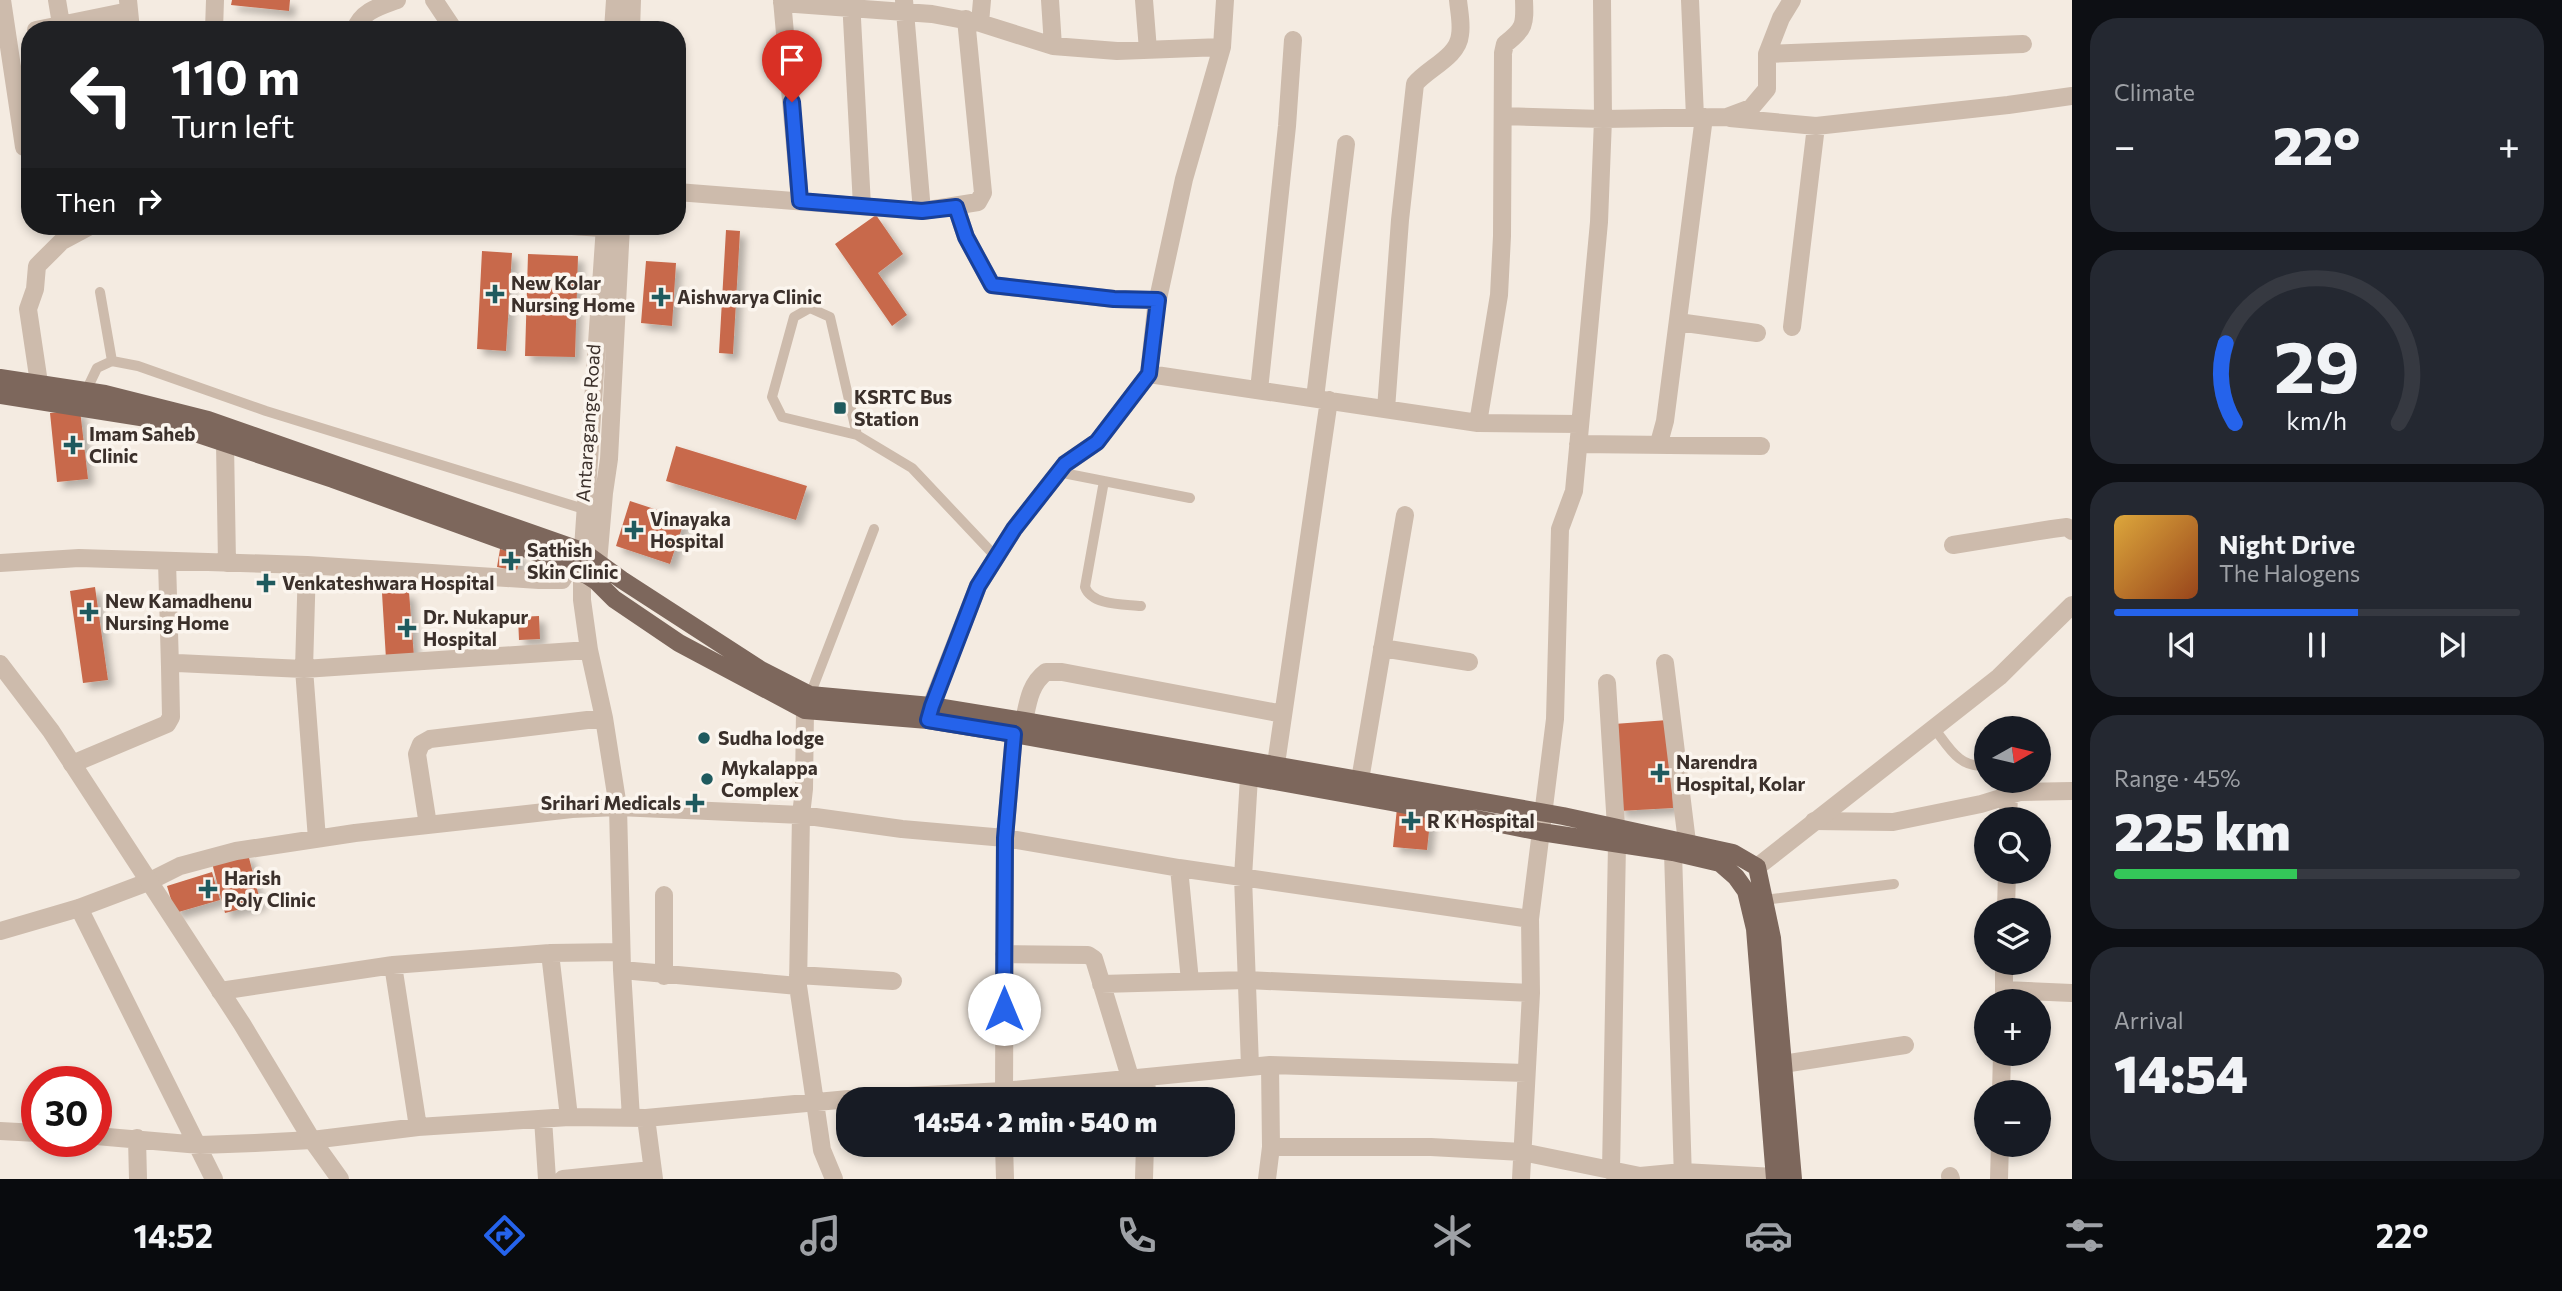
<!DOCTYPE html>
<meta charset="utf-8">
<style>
:root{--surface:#171b24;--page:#242831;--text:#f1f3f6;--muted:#9ea1a6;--line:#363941;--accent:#2563eb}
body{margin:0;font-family:Commissioner,sans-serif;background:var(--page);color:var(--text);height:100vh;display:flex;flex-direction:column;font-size:26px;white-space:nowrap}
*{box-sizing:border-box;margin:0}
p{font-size:23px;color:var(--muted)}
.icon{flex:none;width:38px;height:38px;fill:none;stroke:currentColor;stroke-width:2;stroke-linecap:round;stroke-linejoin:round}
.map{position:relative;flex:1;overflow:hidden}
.side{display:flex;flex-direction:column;gap:18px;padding:18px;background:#0d0f14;width:490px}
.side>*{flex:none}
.hud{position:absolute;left:21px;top:21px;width:665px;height:214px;border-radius:28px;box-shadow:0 4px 10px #0003;background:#202124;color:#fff;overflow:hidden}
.needle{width:46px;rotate:82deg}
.fabs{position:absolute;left:1974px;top:716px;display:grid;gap:14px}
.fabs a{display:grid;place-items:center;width:77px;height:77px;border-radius:50%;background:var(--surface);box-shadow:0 4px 10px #0003;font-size:35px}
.speed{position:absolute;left:21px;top:1066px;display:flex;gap:14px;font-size:35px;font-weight:700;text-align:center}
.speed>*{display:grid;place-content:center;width:91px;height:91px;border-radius:50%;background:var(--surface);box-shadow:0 4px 10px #0003;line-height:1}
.speed .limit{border:10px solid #d22;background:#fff;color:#111}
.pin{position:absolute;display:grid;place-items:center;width:60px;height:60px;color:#fff;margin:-72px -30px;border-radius:50% 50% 50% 0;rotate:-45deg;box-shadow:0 0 7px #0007}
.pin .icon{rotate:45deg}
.me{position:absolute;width:77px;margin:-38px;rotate:0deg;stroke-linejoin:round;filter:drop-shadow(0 0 5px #0008)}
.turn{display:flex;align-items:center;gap:24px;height:147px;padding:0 35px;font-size:32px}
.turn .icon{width:91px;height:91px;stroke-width:2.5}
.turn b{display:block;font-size:49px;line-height:60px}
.then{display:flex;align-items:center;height:66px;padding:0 35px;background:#0003;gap:14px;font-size:26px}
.big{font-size:52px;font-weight:800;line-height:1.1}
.side .card{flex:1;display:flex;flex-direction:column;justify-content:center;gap:10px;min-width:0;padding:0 24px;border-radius:28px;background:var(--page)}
.side .dial{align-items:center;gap:0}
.dial svg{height:182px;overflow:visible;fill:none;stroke:var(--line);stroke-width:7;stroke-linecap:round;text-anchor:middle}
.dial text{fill:var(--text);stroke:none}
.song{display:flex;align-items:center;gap:21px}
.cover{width:84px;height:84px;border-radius:10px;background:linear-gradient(135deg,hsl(40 70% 55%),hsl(20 70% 35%))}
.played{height:7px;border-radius:4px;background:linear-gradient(90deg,var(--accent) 60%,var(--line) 60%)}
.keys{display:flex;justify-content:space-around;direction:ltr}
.heat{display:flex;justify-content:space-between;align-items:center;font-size:38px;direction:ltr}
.charge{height:10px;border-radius:5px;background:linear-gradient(90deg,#34c759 45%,var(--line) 0)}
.trip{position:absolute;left:836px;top:1087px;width:399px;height:70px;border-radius:28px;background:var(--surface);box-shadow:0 4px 10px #0003;font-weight:800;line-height:70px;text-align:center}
.tab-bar{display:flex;height:112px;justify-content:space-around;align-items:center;background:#090b0e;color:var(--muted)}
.tab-bar .icon{width:49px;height:49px}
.tab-bar .current{color:var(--accent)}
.tab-bar b{font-size:32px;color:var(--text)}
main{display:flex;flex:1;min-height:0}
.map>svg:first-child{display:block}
.building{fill:#c8694b;filter:url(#shadow)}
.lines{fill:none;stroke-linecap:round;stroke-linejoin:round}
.service{stroke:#cdbbac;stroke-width:10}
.minor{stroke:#cdbbac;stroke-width:18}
.tertiary{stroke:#cdbbac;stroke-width:18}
.primary{stroke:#7d675c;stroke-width:18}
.route-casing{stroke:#184099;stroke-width:18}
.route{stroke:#2563eb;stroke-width:12}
.poi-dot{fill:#1f5a5e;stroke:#fbf5ee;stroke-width:2.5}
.labels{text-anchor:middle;stroke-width:7;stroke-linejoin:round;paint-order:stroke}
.poi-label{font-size:19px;font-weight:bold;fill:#3b302b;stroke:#fbf5ee;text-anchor:start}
.street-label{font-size:19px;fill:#3b302b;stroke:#fbf5ee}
</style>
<main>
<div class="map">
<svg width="2072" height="1179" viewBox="0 0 2072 1179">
<defs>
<filter id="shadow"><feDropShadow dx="6" dy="6" stdDeviation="3.5" flood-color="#0004"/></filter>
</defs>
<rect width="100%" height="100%" fill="#f4ebe1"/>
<path class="building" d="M232 0H290L289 11 231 5Z
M876 215 903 254 878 273 907 315 892 326 835 244Z
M726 230 740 231 733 354 719 353Z
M482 251 512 253 506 351 477 349Z
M528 254 578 256 575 357 525 356Z
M646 261 676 263 672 326 641 323Z
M80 410 88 479 57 482 50 413Z
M676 446 807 486 796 520 666 481Z
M630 501 685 519 670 564 616 546Z
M500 549 521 554 517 571 497 567Z
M95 587 108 680 83 683 70 591Z
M409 592 414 657 386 659 382 593Z
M539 616 540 639 519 640 518 617Z
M1668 720 1673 808 1619 811 1614 724Z
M1397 808 1431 812 1427 850 1393 847Z
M248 854 261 904 225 913 212 863Z
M212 872 220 900 175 913 167 886Z"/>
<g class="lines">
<path class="service" d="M100 292 112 361
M86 391 97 368 112 361 138 366 266 411 584 509
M857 435 830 317 810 308 794 317 772 397 782 417 857 435 912 468 996 557
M1058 472 1190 498
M1104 481 1085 587C1092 606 1124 604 1141 606
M810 695 874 529
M1934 728C1948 746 1960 770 1986 765
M2039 754 2043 753
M1764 900 1894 884"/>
<path class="minor" d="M2 0 24 147
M57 0 62 30
M128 0 131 30
M434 0 454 30
M782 0 800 201
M851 0 862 206
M904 0 922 211
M1050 0 1053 46
M1144 0 1148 50
M1690 0 1695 117
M782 3 932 14 980 23 1053 46 1117 51 1222 47
M980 23 982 0
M36 30 129 11
M214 30 215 0
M355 30C361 11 381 6 397 0
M1767 54 2023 44
M1503 116 1603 119 1727 117 1751 108 1767 89V54L1781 18 1792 0
M1730 118 1816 126 2008 105 2072 96
M677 192 922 211 978 202 983 193 966 19
M956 207 966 237 992 285 1114 299 1158 300
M572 226 617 229
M1678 322 1757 333
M1792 327 1816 126
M1149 374 1478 423 1580 424
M39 383 28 309 35 289 37 266 62 241 90 226
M1259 390 1287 126 1293 40
M1315 398 1346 144
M1386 409 1400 220 1415 84C1428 68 1458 57 1460 35 1462 24 1459 11 1458 0
M1478 423 1499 295 1502 236 1503 53 1505 44C1525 29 1525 24 1524 0
M225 443 227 563
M1659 443 1665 421 1704 117
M1578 444 1761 446
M1953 545 2052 529 2067 527 2072 531
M167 561 170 667
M0 563 79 558 307 565 539 580H562L571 565
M307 565 304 669 317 839
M582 574V600L589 650 604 718 618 807 622 970 631 1118
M1382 648 1469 662
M1665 663 1687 842
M1607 683 1616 827
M809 698 805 710 804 789 801 815 798 986 822 1150 834 1179
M928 720 931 706 978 586 1014 529 1065 464 1097 442 1149 374 1156 308 1184 179 1222 47 1225 0
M1024 721C1028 702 1030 684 1046 672H1062L1283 714
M72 764 167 724 171 717 170 667 177 663 304 669 589 650
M1276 764 1329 400
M1249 777 1243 877 1250 1066
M1360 780 1405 515
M2008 819 2009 795
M1814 821 1893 822 1981 804 2020 792 2072 791
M428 825 417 754 421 744 430 739 604 718
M1673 852 1683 1179
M1179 868 1190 981
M664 895V976
M79 908 214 1179
M2006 910 2007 872
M0 931 79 908 148 882 180 866 236 851 355 833 572 809 618 807 801 815 902 829 1005 838 1179 868 1530 919
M550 953 569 1117
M1004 954 1088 955 1094 959 1130 1077
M393 965 418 1127
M622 970 798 986
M798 975 893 981
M1101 984 1247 980 1531 993
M2004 990 2072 993
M220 991 393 965 550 953 621 952
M2004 1001V962
M1783 1064 1905 1045
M2001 1092 2002 1054
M851 1099 1004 1091 1270 1065 1526 1073
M1004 1099 1005 838 1014 734
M1146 1099 1147 1077
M646 1118 654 1179
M543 1119 547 1179
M0 1131 37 1133
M96 1136 200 1145 255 1143 312 1140 418 1127 569 1117 646 1118 849 1099
M137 1138 138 1179
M1004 1144 1005 1179
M1271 1147H1431L1522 1152 1640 1176 1683 1172 1775 1177
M1611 1171 1617 844
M1950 1176 1951 1179
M563 1179 652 1170
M1144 1179 1145 1144
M1267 1179 1271 1147 1270 1065
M1521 1179 1531 993 1530 919 1555 719 1560 529 1574 491 1599 222 1603 119 1602 0
M1999 1179 2000 1144"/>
<path class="tertiary" d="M613 30 615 0
M631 30 632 0
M582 563 605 226
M597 575 604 493 609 459 621 226
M0 664 51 731 242 1024 312 1140 340 1179
M1757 867 1999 677 2072 605"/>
<path class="primary" d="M0 378 105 394 208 420 582 551 622 580 761 670 810 695 931 706 1024 721 1563 816 1733 853 1757 867 1772 938 1793 1179
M0 395 153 419 333 479 571 565 596 581 614 599 679 643 805 710 928 720 1014 734 1391 802 1541 832 1673 852 1720 863 1736 877 1746 891 1755 929 1775 1179"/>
</g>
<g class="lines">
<defs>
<path id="route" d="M792 102 800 201 922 211 956 207 966 237 992 285 1114 299 1158 300 1149 374 1097 442 1065 464 1014 529 978 586 932 706 928 720 1014 734 1005 838 1004 1009"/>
</defs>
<use href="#route" class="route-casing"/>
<use href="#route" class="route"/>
</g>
<g class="poi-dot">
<path d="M491.5 283.5h7v7h7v7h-7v7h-7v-7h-7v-7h7z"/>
<path d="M657.5 286.5h7v7h7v7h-7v7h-7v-7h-7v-7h7z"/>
<rect x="833" y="401" width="14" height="14" rx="3.5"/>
<path d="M69.5 434.5h7v7h7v7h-7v7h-7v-7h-7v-7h7z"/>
<path d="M630.5 519.5h7v7h7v7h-7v7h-7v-7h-7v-7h7z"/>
<path d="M507.5 550.5h7v7h7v7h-7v7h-7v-7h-7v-7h7z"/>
<path d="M262.5 572.5h7v7h7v7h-7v7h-7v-7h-7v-7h7z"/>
<path d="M85.5 601.5h7v7h7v7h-7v7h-7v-7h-7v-7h7z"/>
<path d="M403.5 617.5h7v7h7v7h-7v7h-7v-7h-7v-7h7z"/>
<circle cx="704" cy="738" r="7"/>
<path d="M1656.5 762.5h7v7h7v7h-7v7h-7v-7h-7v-7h7z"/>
<circle cx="707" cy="779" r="7"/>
<path d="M691.5 792.5h7v7h7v7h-7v7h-7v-7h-7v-7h7z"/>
<path d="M1407.5 810.5h7v7h7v7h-7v7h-7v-7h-7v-7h7z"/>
<path d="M204.5 878.5h7v7h7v7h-7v7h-7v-7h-7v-7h7z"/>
</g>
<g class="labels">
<g class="poi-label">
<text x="511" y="290">New Kolar<tspan x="511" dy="22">Nursing Home</tspan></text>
<text x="677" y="304">Aishwarya Clinic</text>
<text x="854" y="404">KSRTC Bus<tspan x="854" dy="22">Station</tspan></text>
<text x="89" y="441">Imam Saheb<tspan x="89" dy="22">Clinic</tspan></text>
<text x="650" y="526">Vinayaka<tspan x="650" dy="22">Hospital</tspan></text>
<text x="527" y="557">Sathish<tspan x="527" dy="22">Skin Clinic</tspan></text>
<text x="282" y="590">Venkateshwara Hospital</text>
<text x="105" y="608">New Kamadhenu<tspan x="105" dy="22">Nursing Home</tspan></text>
<text x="423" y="624">Dr. Nukapur<tspan x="423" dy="22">Hospital</tspan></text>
<text x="718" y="745">Sudha lodge</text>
<text x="1676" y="769">Narendra<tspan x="1676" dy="22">Hospital, Kolar</tspan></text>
<text x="721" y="775">Mykalappa<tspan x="721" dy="22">Complex</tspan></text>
<text x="681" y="810" text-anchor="end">Srihari Medicals</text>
<text x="1427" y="828">R K Hospital</text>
<text x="224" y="885">Harish<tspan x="224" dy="22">Poly Clinic</tspan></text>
</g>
<g class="street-label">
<text transform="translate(588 423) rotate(-86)" y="7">Antaragange Road</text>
</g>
</g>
</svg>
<div class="fabs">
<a><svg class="needle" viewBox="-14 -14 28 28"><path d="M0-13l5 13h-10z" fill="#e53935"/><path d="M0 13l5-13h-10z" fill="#9ea1a6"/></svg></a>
<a><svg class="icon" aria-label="search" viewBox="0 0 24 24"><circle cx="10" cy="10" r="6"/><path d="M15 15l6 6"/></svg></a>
<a><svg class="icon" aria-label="layers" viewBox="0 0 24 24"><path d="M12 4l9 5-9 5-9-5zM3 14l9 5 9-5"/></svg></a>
<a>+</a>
<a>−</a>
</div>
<div class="speed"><div class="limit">30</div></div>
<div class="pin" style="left:792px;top:102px;background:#d93025"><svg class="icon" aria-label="arrive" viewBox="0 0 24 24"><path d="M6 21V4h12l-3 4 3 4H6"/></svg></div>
<svg class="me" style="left:1004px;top:1009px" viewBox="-20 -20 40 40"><circle r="19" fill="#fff"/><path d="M0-13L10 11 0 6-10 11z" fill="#2563eb"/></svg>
<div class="trip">14:54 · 2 min · 540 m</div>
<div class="hud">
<div class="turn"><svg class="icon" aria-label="left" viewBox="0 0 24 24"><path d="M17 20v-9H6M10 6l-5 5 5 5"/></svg><div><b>110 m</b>Turn left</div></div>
<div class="then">Then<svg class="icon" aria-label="right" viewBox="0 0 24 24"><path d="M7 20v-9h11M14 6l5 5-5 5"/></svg></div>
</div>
</div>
<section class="side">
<div class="card"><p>Climate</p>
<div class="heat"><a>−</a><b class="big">22°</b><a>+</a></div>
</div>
<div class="card dial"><svg viewBox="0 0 100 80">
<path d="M14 69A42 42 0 1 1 86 69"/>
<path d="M14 69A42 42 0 0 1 10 34" stroke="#2563eb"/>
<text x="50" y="56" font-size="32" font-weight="700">29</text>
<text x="50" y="72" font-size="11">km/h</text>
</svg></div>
<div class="card">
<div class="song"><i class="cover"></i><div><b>Night Drive</b><p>The Halogens</p></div></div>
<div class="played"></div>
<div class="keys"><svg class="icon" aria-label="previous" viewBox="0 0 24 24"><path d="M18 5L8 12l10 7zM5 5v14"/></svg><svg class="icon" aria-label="pause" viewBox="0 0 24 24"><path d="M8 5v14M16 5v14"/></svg><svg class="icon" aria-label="next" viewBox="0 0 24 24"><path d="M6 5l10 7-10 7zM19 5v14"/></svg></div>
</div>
<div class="card"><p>Range · 45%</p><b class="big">225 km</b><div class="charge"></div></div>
<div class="card"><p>Arrival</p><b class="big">14:54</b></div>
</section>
</main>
<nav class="tab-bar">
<b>14:52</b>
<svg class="icon current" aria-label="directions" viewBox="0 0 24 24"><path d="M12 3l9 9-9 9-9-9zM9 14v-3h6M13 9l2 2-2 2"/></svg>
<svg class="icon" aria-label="music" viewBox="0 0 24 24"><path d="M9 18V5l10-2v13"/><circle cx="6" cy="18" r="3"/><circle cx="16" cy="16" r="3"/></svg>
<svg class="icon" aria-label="phone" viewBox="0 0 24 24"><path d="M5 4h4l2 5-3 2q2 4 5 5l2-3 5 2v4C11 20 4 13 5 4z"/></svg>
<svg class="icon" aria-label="climate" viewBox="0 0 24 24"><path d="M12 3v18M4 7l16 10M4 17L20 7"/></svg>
<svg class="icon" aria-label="car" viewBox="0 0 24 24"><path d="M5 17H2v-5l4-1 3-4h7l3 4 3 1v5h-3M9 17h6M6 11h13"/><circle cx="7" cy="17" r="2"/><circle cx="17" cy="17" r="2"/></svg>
<svg class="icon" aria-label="filters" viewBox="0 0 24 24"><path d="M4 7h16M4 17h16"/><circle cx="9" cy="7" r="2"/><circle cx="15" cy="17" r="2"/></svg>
<b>22°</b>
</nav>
